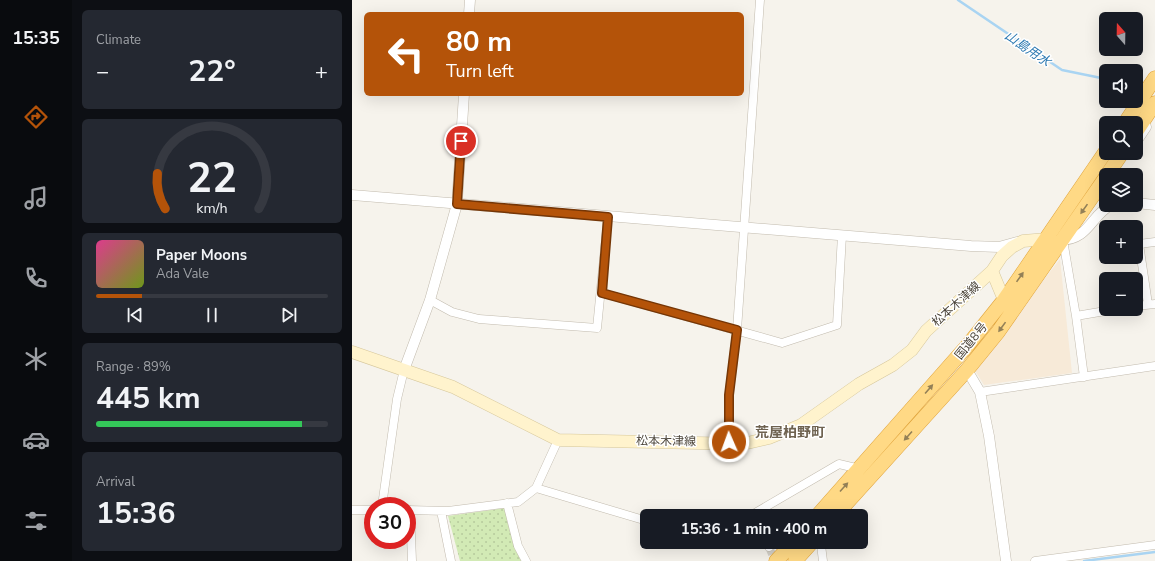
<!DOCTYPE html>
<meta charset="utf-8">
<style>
:root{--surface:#171b24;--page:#242831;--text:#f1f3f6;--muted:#9ea1a6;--line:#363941;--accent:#b45309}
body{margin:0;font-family:"Nunito Sans","Noto Sans JP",sans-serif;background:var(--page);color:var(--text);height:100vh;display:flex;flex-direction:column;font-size:15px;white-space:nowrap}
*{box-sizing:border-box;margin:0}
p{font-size:13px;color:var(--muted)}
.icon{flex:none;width:22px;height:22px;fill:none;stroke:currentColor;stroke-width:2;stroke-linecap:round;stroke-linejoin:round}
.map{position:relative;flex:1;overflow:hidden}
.sheet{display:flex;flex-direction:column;gap:10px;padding:10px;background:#0d0f14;width:280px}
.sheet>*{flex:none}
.hud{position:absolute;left:12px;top:12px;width:380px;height:84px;border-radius:6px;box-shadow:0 4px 16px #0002;background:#b45309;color:#fff;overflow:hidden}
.needle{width:26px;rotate:340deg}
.fabs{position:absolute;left:747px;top:12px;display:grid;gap:8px}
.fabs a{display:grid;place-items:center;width:44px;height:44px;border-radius:6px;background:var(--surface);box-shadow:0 4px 16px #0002;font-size:20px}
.speed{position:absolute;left:12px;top:497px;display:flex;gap:8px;font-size:20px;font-weight:700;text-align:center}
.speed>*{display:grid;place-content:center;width:52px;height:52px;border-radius:50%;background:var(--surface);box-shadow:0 4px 16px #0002;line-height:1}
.speed .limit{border:6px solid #d22;background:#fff;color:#111}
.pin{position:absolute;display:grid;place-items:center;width:34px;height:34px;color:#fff;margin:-17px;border:2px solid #fff;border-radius:50%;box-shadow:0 1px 4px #0007}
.me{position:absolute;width:44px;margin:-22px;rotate:358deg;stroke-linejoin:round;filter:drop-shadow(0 0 3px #0008)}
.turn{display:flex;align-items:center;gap:14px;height:84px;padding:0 16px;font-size:18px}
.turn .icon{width:52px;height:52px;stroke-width:2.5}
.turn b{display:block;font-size:28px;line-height:34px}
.big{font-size:30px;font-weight:700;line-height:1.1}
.sheet .card{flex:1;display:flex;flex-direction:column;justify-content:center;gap:6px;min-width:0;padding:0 14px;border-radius:6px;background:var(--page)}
.sheet .dial{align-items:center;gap:0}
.dial svg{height:104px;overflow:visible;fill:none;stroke:var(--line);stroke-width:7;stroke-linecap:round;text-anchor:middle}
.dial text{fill:var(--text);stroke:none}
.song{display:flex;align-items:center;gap:12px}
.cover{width:48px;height:48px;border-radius:6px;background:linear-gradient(135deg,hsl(330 70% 55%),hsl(80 70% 35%))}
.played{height:4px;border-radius:2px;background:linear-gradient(90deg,var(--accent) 20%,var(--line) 20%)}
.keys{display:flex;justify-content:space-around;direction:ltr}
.heat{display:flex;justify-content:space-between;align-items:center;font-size:22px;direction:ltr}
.charge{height:6px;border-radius:3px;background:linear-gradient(90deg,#34c759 89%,var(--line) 0)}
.trip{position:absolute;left:288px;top:509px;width:228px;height:40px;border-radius:6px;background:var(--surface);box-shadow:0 4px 16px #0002;font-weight:700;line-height:40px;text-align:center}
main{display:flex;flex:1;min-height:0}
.tabs{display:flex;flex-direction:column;width:72px;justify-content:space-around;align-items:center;background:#090b0e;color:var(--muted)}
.tabs .icon{width:28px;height:28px}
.tabs .selected{color:var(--accent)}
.tabs b{font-size:18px;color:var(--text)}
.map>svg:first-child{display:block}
.commercial{fill:#f7ead8}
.park{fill:url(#park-dots)}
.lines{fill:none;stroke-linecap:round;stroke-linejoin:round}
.stream{stroke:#a9d4f2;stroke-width:2.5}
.minor-tunnel{stroke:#d4d0c8;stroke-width:8;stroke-dasharray:8 4;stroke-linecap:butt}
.minor-casing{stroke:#c2bbae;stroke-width:9}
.tertiary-casing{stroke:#c2bbae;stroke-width:11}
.secondary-casing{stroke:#d6c79b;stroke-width:13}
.trunk-casing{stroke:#e0a43c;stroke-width:15}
.minor{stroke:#fff;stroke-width:8}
.tertiary{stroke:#fff;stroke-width:10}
.secondary{stroke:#fff3cd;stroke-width:12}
.trunk{stroke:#ffd985;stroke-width:14}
.oneway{fill:#938057}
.route-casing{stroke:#753606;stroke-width:10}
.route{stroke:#b45309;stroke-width:7}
.labels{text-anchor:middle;stroke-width:3;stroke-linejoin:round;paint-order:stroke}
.street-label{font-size:12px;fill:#4b4439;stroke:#fff}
.water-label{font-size:13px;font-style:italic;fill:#2e7ab2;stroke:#fff}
.quarter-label{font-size:14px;font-weight:bold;fill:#6e6250;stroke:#fff}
</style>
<main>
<nav class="tabs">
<b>15:35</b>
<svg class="icon selected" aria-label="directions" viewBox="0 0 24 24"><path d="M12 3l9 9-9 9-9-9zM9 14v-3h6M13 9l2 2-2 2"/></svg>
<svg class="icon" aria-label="music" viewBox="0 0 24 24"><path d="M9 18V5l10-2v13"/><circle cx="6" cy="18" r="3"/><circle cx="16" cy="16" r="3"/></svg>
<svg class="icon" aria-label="phone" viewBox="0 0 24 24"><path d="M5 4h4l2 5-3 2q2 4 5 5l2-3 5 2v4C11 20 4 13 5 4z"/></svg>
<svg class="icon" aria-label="climate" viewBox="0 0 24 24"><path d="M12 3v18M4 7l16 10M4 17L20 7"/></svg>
<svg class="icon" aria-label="car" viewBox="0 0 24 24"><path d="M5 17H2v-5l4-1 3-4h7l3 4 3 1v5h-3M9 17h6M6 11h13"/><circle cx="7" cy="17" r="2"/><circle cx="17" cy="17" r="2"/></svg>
<svg class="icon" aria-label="filters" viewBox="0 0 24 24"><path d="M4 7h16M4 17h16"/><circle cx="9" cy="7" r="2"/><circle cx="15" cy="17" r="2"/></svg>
</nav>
<section class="sheet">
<div class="card"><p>Climate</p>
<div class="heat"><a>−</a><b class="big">22°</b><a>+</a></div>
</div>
<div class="card dial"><svg viewBox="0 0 100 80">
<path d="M14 69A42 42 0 1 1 86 69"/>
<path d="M14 69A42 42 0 0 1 8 42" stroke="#b45309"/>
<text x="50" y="56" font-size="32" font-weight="700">22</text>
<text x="50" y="72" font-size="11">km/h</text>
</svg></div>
<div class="card">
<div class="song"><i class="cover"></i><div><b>Paper Moons</b><p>Ada Vale</p></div></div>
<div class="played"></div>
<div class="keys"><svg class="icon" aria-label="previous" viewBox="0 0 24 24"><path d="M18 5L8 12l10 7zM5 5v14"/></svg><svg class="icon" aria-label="pause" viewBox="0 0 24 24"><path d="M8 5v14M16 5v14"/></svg><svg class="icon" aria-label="next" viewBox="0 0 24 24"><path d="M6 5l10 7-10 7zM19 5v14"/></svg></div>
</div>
<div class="card"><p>Range · 89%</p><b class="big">445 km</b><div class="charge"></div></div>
<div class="card"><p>Arrival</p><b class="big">15:36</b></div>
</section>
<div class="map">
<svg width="803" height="561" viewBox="0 0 803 561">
<defs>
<pattern id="park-dots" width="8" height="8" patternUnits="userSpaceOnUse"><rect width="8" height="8" fill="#d2eab5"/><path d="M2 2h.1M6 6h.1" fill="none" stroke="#b6ca9c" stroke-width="1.8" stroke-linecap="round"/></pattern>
</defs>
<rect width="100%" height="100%" fill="#f6f3ec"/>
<path class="commercial" d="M708 259 720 373 632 385 622 369Z"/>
<path class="park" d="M153 508 169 561H108L96 516Z"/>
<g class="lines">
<path class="stream" d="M606 0 710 70 754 79
M784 84H785
M732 561 803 552"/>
<path class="minor-tunnel" d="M417 547 423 561"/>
<defs>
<path id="minor" d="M711 240 724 316 765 309
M250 293 430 343 485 325 490 235
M78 300 100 312 127 319 245 328 256 217
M796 304 787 244 803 242
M784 306 803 304
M724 316 732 377
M628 392 803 366
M377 442V395L385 330 408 0
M184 488 295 521
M155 503 166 546 174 561
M30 506 45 399 52 370
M0 510H21
M55 510 96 511 166 502 184 488 206 440
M58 510 60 561
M89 511 99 561
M398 516 487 464 508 469
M416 542 417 547
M465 542 469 545 471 561
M683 561 803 545"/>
<path id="tertiary" d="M117 14 118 0
M784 142 794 127
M0 195 619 246 647 247 665 242
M784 203 803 205
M708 240C737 240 739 215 759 205
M52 370 78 300 105 204 112 94
M615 370 628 392 637 436 654 561"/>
<path id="secondary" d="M640 271 652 300
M0 352 101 387 206 440 391 444 417 438 449 425 507 384 541 365 560 350 574 331 640 271 650 256 660 247 671 241 695 239"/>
<path id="trunk" d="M773 123 803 78
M784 132 803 103
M755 175 770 153
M465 516 616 345 652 300 754 151
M483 516 615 370 646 332 754 177
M424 561 442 542
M443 561 460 542"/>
</defs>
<use href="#minor" class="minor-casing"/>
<use href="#tertiary" class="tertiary-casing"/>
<use href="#secondary" class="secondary-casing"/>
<use href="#trunk" class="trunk-casing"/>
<use href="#minor" class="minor"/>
<use href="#tertiary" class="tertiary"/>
<use href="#secondary" class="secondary"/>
<use href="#trunk" class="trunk"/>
</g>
<defs><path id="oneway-solid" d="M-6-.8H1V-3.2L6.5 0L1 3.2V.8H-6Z"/></defs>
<g class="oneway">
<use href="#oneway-solid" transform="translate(732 209) rotate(125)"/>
<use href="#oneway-solid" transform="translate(668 277) rotate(-55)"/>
<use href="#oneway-solid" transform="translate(650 327) rotate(126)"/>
<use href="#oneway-solid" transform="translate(577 389) rotate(-49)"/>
<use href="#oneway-solid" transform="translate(556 436) rotate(132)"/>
<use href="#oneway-solid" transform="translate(492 487) rotate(-48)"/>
</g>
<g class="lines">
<defs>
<path id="route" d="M109 141 105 204 256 217 250 293 385 330 377 395V442"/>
</defs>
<use href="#route" class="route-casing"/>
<use href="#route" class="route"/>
</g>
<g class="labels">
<g class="street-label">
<text transform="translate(604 304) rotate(-42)" y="4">松本木津線</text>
<text transform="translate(619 341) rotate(-51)" y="4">国道8号</text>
<text transform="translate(314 441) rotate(1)" y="4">松本木津線</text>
</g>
<g class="water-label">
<text transform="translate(676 48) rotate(34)" y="5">山島用水</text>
</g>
<g class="quarter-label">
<text x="438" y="437">荒屋柏野町</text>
</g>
</g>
</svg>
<div class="fabs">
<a><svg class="needle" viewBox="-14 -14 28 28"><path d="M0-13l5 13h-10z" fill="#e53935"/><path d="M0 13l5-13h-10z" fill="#9ea1a6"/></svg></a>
<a><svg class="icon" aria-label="sound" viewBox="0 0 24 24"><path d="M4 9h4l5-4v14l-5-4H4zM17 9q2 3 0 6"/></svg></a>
<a><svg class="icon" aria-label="search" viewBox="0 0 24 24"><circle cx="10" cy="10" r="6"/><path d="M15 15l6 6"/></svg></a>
<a><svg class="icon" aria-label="layers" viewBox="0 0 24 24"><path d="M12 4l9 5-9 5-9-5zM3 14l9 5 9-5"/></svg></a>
<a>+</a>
<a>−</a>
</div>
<div class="speed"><div class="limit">30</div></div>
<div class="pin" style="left:109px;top:141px;background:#d93025"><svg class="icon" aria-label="arrive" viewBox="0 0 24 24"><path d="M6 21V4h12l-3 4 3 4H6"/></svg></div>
<svg class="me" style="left:377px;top:442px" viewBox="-20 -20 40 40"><circle r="17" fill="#b45309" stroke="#fff" stroke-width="3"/><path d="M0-11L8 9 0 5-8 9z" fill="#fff"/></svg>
<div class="trip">15:36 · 1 min · 400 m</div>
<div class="hud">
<div class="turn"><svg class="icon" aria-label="left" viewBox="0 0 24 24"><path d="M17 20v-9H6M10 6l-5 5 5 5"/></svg><div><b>80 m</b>Turn left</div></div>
</div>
</div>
</main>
